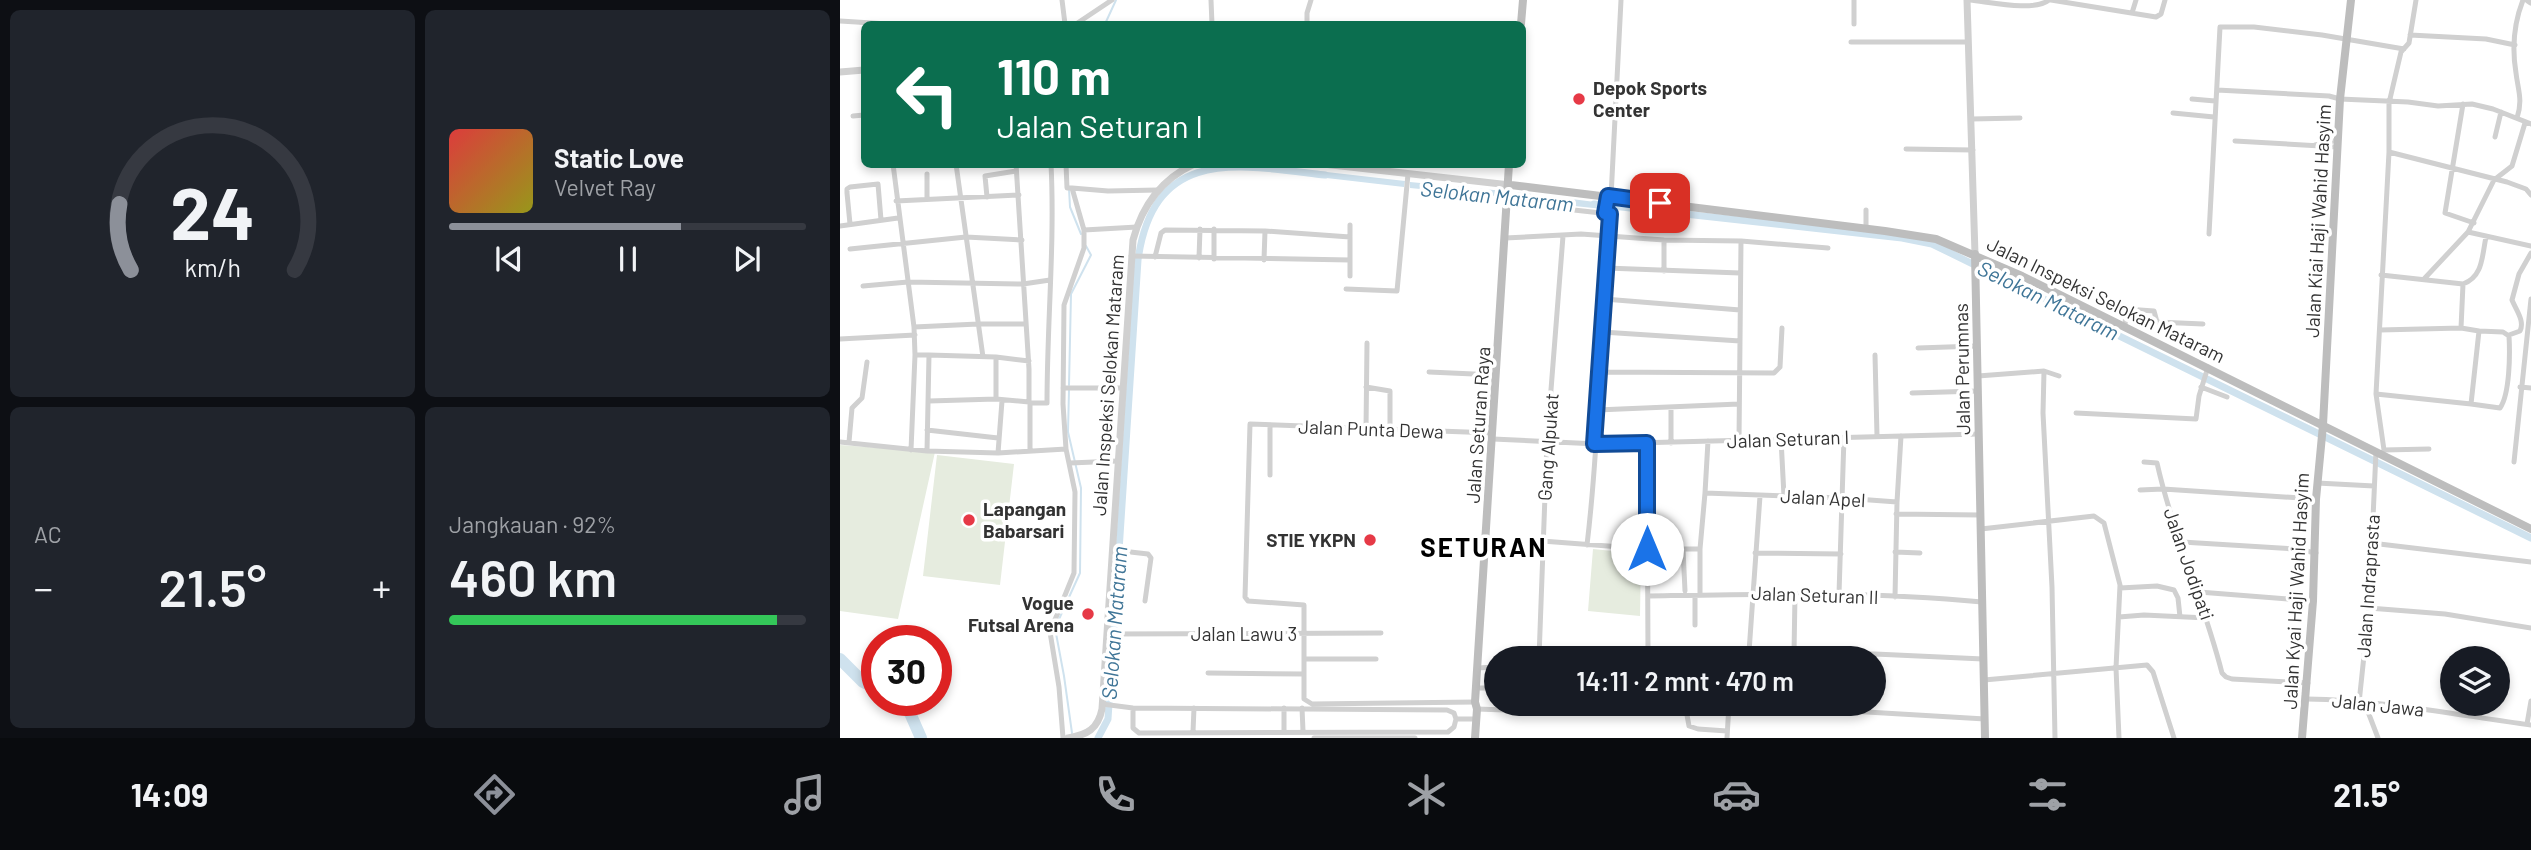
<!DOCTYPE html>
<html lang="id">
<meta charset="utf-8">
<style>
:root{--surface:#171b24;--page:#20242c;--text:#f1f3f6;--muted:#9ea1a6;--line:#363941;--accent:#8c9099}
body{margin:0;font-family:Barlow,sans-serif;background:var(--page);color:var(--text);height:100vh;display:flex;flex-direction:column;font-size:26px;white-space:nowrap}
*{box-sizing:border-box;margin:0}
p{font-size:23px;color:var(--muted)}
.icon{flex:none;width:38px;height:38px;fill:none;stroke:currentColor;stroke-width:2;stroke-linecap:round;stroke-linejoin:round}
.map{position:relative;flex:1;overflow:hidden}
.panel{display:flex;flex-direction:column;gap:10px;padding:10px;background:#0d0f14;width:840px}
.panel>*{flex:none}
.top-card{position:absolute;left:21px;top:21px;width:665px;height:147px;border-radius:10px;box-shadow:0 4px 10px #0003;background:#0b6e4f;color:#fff;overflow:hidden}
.controls{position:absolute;left:1600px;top:646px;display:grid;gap:14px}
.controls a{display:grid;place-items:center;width:70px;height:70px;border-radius:50%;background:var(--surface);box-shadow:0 4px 10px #0003;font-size:35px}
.speed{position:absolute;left:21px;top:625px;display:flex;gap:14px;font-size:35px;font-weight:700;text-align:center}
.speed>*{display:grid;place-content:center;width:91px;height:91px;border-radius:50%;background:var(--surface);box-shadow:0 4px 10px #0003;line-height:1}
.speed .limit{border:10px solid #d22;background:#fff;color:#111}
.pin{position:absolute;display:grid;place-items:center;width:60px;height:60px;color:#fff;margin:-30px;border-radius:14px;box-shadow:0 4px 10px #0006}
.me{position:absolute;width:77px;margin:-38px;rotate:0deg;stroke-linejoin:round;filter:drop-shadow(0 0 5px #0008)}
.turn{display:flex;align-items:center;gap:24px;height:147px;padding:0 21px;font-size:32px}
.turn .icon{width:91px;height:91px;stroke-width:2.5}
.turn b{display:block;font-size:49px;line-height:60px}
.big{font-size:52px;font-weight:600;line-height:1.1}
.panel .tile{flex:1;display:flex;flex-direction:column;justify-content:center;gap:10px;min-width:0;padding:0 24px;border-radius:10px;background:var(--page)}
.panel .dial{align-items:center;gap:0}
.dial svg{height:182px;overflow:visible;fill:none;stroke:var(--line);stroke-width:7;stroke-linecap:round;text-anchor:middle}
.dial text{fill:var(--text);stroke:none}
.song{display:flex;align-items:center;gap:21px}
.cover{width:84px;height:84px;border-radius:10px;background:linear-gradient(135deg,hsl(0 70% 55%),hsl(60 70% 35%))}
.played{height:7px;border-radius:4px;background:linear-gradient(90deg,var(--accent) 65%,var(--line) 65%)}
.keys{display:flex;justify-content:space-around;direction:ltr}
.heat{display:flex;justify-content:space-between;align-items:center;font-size:38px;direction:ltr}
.charge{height:10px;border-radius:5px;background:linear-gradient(90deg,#34c759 92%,var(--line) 0)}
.panel .tiles{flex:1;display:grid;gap:10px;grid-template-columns:repeat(2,1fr)}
.trip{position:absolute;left:644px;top:646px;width:402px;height:70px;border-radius:35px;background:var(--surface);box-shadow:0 4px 10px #0003;font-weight:600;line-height:70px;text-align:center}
.tabs{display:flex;height:112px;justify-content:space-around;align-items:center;background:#090b0e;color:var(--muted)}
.tabs .icon{width:49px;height:49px}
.tabs .active{color:var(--accent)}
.tabs b{font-size:32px;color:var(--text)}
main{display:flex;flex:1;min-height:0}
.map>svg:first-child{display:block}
.green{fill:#e6ecdf}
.water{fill:#cfe2ee}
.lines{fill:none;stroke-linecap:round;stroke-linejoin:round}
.stream{stroke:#cfe2ee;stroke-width:2}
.canal{stroke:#cfe2ee;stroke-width:7}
.river{stroke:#cfe2ee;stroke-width:12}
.minor{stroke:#d0d0d0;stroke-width:5}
.tertiary{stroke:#d0d0d0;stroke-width:7}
.secondary{stroke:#bdbdbd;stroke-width:8}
.route-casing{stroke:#114b97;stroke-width:18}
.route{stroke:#1a73e8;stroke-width:12}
.poi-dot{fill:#e63946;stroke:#fff;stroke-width:2.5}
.labels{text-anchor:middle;stroke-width:7;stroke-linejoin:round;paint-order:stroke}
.poi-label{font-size:19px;font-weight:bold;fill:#333;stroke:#fff;text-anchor:start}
.street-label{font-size:19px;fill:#333;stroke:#fff}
.water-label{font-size:21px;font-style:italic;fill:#3f7597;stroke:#fff}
.district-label{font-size:26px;font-weight:bold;letter-spacing:2px;fill:#000;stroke:#fff}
</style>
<main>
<section class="panel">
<div class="tiles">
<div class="tile dial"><svg viewBox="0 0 100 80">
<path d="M14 69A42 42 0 1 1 86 69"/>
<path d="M14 69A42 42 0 0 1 9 40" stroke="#8c9099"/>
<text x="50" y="56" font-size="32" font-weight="700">24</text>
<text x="50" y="72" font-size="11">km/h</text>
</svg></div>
<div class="tile">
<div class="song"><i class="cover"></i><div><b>Static Love</b><p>Velvet Ray</p></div></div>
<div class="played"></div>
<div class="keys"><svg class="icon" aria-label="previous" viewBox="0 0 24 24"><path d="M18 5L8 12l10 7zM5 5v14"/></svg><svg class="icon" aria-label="pause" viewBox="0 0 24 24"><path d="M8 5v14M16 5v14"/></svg><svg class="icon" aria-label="next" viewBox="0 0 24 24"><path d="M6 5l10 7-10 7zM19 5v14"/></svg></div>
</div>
<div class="tile"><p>AC</p>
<div class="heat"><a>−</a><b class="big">21.5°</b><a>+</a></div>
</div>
<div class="tile"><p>Jangkauan · 92%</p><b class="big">460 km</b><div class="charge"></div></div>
</div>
</section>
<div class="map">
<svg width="1691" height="738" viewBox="0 0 1691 738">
<rect width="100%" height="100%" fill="#fff"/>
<path class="green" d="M0 445 95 452 58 619 0 611Z
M97 455 174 464 160 585 83 576Z
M753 549 801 554 800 616 748 611Z"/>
<path class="water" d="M478 171 565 181 564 187 478 177Z
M570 182 664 191 663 197 570 188Z
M677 192 763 203V209L676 200Z"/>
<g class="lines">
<path class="stream" d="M265 24 276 0
M229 189 230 207 241 234
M229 385 231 294 251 255 246 246
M229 390 228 432 241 488 240 573 215 628 224 676 232 733"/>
<path class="canal" d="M754 204 1062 238 1092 244 1691 538
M258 738 268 719 298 260C314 145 399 165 485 175"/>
<path class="river" d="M0 659 23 682 37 689
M55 700 70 713 81 738"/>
<path class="minor" d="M222 0 225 24
M371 0 372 24
M1130 0C1150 2 1194 12 1209 0
M1211 0 1316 17 1321 14 1325 0
M1292 13 1296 0
M0 21 48 24
M236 24 272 0
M467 24V13L471 0
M1014 24V0
M1570 35 1646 39 1675 45
M1011 42H1128
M1377 90 1489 96 1500 99 1568 102 1598 106 1632 104 1653 109 1691 124
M1352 99 1375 101
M1623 104 1605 213 1634 223
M1333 113 1374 117
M13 116 24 115
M1677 118C1683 100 1678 90 1676 73 1672 49 1674 23 1683 0
M1131 119 1180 118
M1655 137 1661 112
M1395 141 1498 147
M1475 145 1498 140
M1066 149 1133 150
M1549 152 1667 182 1686 189 1691 195
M53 164 74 327 75 355H89L87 451 158 453 226 449
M116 164 143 357
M87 174V199
M232 188 268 191 318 190
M147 197 145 176 176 171
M771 197 781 0
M56 201 179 195
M670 203 770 214C760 324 760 435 747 545
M10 224 7 193V189L10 187 38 184 41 220
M0 226 58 218
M1026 228V210
M244 230 297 227
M1628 232 1691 246
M1369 234 1380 27H1414L1482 35 1564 49
M665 238 741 234 824 240 901 241 988 248
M10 249 126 237 182 240
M291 256 510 260
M315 257 321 233 325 230 425 231 510 237
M359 258 360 229
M374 259V229
M424 260 425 231
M766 268 900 273
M824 271V240
M1541 275 1623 284C1643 277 1642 256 1646 237
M510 276V225
M1584 279 1628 232 1654 180 1672 166 1685 123
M23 286 68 282 183 284 210 280
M506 289 557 291 568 174
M764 299 900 310
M1285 326 1286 309 1314 311 1317 322 1363 324
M74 327 138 324H186
M1621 328 1623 284
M1540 330 1621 328 1639 331 1631 404 1660 408C1670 394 1670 353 1669 336L1663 332 1639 331
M762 332 900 341
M1669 335 1680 331C1685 321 1676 310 1672 300L1679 274 1691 253
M0 339 75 335
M1078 348 1137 346
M89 355 156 357 189 361
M1035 355 1037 436
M156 357V399
M1204 371 1203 413 1212 587 1215 738
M589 372 656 375
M759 372 934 373 940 367 942 328
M1138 376 1204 371 1219 376
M526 387 550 391V428
M1361 387 1387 397
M1680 387 1691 388
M223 388H283
M1072 393 1138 391
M1536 394 1631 404
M89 401 156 399 189 402V369L176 164
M831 408V443
M757 410 899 404
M1236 413 1356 419 1359 396 1368 367
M430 425V475
M526 429 527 343
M87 430 158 438
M653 439 757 444 1139 434
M941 439 944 496
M899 440 901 241
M868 441 865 493 1003 498 1057 502 1055 597
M0 442 87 451
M9 442 12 408 22 398 27 362
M807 443 808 653
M71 450 75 355
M1544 450 1589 449
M190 451V403H207C207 323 215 244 211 164
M158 453 162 401
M1542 454 1544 450 1536 394 1549 152V103L1561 52 1569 43 1576 0
M1304 462 1317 463C1333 534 1364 602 1382 673L1386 677 1392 679 1468 683
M1674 462 1691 299
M230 463 278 461
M1477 483 1534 486
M1300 490 1323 489 1476 499
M1057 502 1061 436
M1056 514 1140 515
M1141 529 1254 516 1264 523 1280 585 1276 668 1279 738
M702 541 807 549H860
M1342 542 1456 549 1476 553
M1531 543 1691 562
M843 549 845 591
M273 550 308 554 311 558 305 601
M1055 552 1080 553
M915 553 1001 554
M1280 588 1317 586 1334 590 1338 598 1340 617
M1359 592 1473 601
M860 594V549L865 493
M999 594 1004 437
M809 596C920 594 1031 591 1142 602
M1529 608 1605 614 1691 628
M1279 617 1304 615 1367 618
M855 625V596
M267 634 541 633
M774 652 1035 654 1143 659
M909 652 920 496
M954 653 955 595
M699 658 707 441 723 236
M464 659H536
M637 668 656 667
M368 673 464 674
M1144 680 1307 665 1313 672 1334 738
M636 688H656
M1467 699C1542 700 1617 715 1691 725
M635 702 472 704 464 699V605L408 601 405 597 410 424 653 433
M1519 703 1529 608 1536 451
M262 704 293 708 607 710 614 713 616 719
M845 704 849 726 858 729 887 731
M893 704 1145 719
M1525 704 1538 738
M293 708V728L299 733 608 732 614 727 616 719H637
M462 708 463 731
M637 709 754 713 757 706
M1687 724 1691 701
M444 731V708
M353 732 354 708
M223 738 219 687 210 632 234 573 235 492 226 449 223 404 224 305 244 248V230L232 188H227L226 164
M474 738H575
M887 738 889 704"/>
<path class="tertiary" d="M1127 0 1135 254
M1688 0 1691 2
M0 72 24 70
M483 164 670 185
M228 738C247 735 258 729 262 709L293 240C302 206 322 179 354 164"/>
<path class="secondary" d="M681 24 683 0
M671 185 1045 231 1096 239 1182 276 1691 529
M1135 254 1145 738
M635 738 637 709 635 702 669 164
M1462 738 1473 601 1476 499 1483 425 1500 99 1511 0"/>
</g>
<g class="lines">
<defs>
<path id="route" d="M807 549V443L754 444 770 214 765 213 768 196 820 203"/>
</defs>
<use href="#route" class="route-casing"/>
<use href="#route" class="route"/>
</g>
<g class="poi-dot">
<circle cx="739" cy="99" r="7"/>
<circle cx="129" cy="520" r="7"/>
<circle cx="530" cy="540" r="7"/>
<circle cx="248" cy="614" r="7"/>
</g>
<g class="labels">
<g class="poi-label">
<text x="753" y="95">Depok Sports<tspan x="753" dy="22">Center</tspan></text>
<text x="143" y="516">Lapangan<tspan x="143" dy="22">Babarsari</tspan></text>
<text x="516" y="547" text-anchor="end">STIE YKPN</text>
<text x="234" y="610" text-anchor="end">Vogue<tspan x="234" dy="22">Futsal Arena</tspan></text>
</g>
<g class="street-label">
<text transform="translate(1478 221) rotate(-87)" y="7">Jalan Kiai Haji Wahid Hasyim</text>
<text transform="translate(1266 300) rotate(26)" y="7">Jalan Inspeksi Selokan Mataram</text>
<text transform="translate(1122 369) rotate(-91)" y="7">Jalan Perumnas</text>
<text transform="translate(268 385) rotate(-86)" y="7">Jalan Inspeksi Selokan Mataram</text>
<text transform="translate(638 425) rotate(-86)" y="7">Jalan Seturan Raya</text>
<text transform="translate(531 429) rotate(2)" y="7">Jalan Punta Dewa</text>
<text transform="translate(948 439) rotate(-2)" y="7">Jalan Seturan I</text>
<text transform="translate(708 447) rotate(-86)" y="7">Gang Alpukat</text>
<text transform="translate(983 498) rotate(3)" y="7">Jalan Apel</text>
<text transform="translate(1349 564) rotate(71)" y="7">Jalan Jodipati</text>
<text transform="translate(1528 586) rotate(-86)" y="7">Jalan Indraprasta</text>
<text transform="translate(1456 591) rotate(-87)" y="7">Jalan Kyai Haji Wahid Hasyim</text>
<text transform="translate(975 595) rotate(2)" y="7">Jalan Seturan II</text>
<text x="404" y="641">Jalan Lawu 3</text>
<text transform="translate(1538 705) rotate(6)" y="7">Jalan Jawa</text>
</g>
<g class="water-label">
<text transform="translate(657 197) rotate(6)" y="7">Selokan Mataram</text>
<text transform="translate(1208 301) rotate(26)" y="7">Selokan Mataram</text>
<text transform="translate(275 623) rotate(-86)" y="7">Selokan Mataram</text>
</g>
<g class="district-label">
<text x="644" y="557">SETURAN</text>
</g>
</g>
</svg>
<div class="controls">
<a><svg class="icon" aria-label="layers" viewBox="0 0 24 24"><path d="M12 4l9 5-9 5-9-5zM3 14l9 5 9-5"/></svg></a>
</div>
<div class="speed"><div class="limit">30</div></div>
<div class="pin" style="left:820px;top:203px;background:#d93025"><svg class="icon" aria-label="arrive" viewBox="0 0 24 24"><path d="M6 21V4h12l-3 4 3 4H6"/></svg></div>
<svg class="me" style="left:807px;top:549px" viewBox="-20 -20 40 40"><circle r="19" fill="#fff"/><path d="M0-13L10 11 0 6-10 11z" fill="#1a73e8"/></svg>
<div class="trip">14:11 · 2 mnt · 470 m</div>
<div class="top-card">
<div class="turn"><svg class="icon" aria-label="left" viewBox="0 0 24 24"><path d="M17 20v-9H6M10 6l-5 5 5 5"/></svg><div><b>110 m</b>Jalan Seturan I</div></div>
</div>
</div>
</main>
<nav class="tabs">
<b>14:09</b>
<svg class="icon active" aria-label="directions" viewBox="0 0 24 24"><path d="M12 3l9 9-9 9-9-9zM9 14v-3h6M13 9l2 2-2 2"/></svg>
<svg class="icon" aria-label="music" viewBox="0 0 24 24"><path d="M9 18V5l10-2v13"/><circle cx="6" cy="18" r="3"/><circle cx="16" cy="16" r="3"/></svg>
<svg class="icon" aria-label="phone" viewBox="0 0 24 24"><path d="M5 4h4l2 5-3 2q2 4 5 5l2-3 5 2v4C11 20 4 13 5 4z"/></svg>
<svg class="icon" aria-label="climate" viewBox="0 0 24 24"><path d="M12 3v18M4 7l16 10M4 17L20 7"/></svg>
<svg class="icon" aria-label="car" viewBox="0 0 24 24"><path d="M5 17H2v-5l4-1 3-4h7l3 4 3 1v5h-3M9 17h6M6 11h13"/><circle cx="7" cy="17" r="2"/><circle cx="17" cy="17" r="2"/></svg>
<svg class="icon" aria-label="filters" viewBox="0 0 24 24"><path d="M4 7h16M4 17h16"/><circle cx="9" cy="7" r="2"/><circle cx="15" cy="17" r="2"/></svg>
<b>21.5°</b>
</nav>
